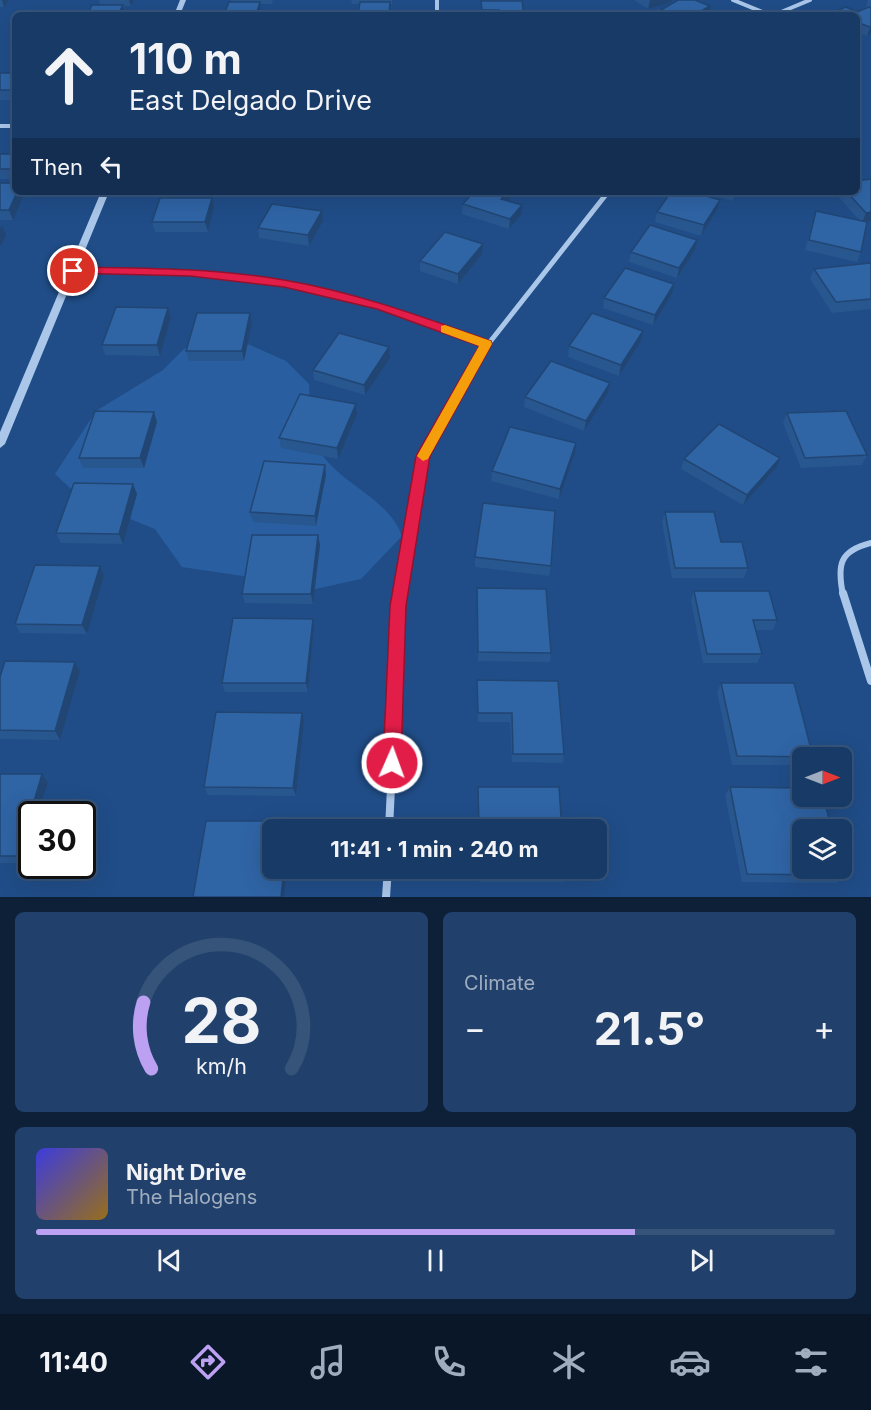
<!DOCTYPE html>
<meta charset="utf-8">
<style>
:root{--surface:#183a66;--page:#21416c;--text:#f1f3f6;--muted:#9fadbf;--line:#36547a;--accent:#bca0f2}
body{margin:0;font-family:Inter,sans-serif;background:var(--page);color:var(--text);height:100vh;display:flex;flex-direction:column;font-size:22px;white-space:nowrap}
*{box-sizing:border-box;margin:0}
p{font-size:20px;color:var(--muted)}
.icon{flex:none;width:33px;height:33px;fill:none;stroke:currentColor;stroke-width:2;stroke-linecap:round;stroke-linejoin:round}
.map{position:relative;height:897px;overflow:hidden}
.panel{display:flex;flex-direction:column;gap:15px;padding:15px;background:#0d2038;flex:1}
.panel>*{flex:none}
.banner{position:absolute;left:12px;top:12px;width:848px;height:183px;border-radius:9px;box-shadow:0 6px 24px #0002,0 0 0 2px var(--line);background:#183a66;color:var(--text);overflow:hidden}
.needle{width:39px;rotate:90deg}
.buttons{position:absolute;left:792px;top:747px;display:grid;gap:12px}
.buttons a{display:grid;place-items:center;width:60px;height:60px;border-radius:9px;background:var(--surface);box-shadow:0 6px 24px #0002,0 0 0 2px var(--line);font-size:30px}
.speed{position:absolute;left:18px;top:801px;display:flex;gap:12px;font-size:30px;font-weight:700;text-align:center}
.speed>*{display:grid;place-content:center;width:78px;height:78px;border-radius:50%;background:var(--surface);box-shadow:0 6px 24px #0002,0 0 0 2px var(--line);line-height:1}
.speed .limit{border:3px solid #111;border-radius:9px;background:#fff;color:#111}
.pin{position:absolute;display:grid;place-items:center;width:51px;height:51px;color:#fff;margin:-26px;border:3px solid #fff;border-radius:50%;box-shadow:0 2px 6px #0007}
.me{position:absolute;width:66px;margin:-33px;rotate:2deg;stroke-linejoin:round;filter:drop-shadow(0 0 4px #0008)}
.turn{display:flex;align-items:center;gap:21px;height:126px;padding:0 18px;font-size:27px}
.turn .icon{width:78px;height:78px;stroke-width:2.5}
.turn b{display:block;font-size:42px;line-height:51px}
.then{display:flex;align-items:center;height:57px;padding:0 18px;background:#0003;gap:12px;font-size:22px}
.big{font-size:45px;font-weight:700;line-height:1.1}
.panel .card{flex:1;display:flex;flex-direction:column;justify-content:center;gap:9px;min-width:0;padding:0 21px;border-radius:9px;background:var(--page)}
.panel .dial{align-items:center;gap:0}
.dial svg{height:156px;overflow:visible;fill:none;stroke:var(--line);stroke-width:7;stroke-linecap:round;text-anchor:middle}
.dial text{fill:var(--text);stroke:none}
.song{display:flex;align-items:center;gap:18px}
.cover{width:72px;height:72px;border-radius:9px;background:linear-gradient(135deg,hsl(240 70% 55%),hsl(40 70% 35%))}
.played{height:6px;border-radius:3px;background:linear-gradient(90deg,var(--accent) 75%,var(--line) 75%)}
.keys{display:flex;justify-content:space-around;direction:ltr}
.heat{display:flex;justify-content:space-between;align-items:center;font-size:33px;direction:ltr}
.panel .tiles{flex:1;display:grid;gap:15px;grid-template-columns:1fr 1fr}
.card:last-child{grid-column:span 2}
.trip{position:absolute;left:262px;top:819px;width:345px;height:60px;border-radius:9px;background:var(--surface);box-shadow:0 6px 24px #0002,0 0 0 2px var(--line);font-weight:700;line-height:60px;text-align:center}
.tabs{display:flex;height:96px;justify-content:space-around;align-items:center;background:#0a1729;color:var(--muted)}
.tabs .icon{width:42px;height:42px}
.tabs .on{color:var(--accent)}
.tabs b{font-size:27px;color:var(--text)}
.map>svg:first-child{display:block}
.green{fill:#295fa0}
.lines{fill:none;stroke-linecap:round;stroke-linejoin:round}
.minor-far3{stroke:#aac7ea;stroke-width:4}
.minor-far2{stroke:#aac7ea;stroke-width:5}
.minor-far1{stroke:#aac7ea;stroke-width:6}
.minor{stroke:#aac7ea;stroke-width:8}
.tertiary{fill:#aac7ea;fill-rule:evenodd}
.wall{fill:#28568e}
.shaded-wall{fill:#214674}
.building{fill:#2f64a5;stroke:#214674;stroke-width:1.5}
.route{fill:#e11d48;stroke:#92132f;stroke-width:1.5}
.slow{fill:#f59e0b}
</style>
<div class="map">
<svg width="871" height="897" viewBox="0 0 871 897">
<rect width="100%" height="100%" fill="#204d88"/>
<path class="green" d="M205 335 250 345 286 361 309 384C310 398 308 416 311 430 321 480 386 491 402 536L361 579 306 591 262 579 182 567 155 529 83 500 55 474 96 411 163 370 185 348 203 342Z"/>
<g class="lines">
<path class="minor-far3" d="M437 0V15
M733 0 770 15
M774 15 810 0
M0 126H15"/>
<path class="minor-far2" d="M73 271C134 271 196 271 256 280 336 290 411 317 486 344
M482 352 608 192"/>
<path class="minor-far1" d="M400 595 423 456 483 350
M843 595C837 565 839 551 871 543"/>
<path class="minor" d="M843 593 871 681
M389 830 400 593
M386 897 388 868"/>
<path class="tertiary" d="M180 0H186L180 15H174Z
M101 192H109L5 444 0 448V432Z"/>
</g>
<path class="wall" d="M0 0H9L4 7H0Z
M99 0H134L131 6H124L125 14 100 5Z
M231 0H273L272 4H260L261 11 260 15H224L231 2Z
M351 0H392V4H352Z
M482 0H522L524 15H481Z
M634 0H672V2L648 9Z
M868 0H871V34L867 36 856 32V15H833L834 12H857L867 7H866Z
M0 73H15V100H0Z
M0 154H15V179H0Z
M871 179 866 222 861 252 857 262 805 250 816 211 860 221 835 193 836 192H856Z
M0 183 25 193 13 220H0Z
M166 192H221L219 197 167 196Z
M702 192H739L733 201Z
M513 195 507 201 521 215 509 229 462 214 463 204Z
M720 200 717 210 701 236 655 222 657 212Z
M214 208 208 232H155L152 222Z
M322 211 323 221 309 246 259 238 258 228Z
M483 244 482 254 458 284 420 271V261Z
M695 250 677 278 629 262 631 252Z
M871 265V309L832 313 810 279 814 269Z
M672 294 653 325 603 308 604 298Z
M171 318 160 356 105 355 102 345Z
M252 323 244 361H189L186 351Z
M641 341 619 376 568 357 569 346Z
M389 347 390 358 365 395 314 380 313 370Z
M610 383 608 393 584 431 524 407 525 397Z
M356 404 357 414 338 459 281 448 279 438Z
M154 412 157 422 144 468H83L79 458Z
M787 413 867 455 862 465 801 468 783 423Z
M576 443 575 453 559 499 491 481 492 471Z
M684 459 776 468 743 505 681 469Z
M325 465 326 475 316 526 253 522 250 512Z
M133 484 137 494 123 544 61 543 56 533Z
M665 512 721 542 748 568 744 578H672L662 522Z
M320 545 313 604 245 603 242 594Z
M475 557 551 566 549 576 475 567Z
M100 566 104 576 87 634 20 633 15 624Z
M477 588 551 653 550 662 478 661Z
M694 591 777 620 773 630H756L762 654 757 663H703L691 601Z
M313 619 314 628 308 692H225L222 683Z
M75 662 80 671 60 740 0 739V677Z
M477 680 564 754 563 763 512 762 510 722H478Z
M721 683 813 757V758H802V765H732L717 692Z
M302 713 304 721 296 796 208 795 204 787Z
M0 774H42L48 783 24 863H0Z
M478 787 562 830H478Z
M730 787 844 875 837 883 742 882 725 795Z
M479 868H565V875L563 882H479Z"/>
<path class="shaded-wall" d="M2 0H9L4 7Z
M129 0H134L131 6Z
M650 0H672V2L648 9Z
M260 2 261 11 260 15H256Z
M123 5 125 15H118Z
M710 6 708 15H694Z
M870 27H871V34L867 36Z
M17 192 25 193 13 220 9 210Z
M507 192H513V195L500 209 501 199Z
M736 192H739L733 201Z
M212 198 214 208 208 232 205 222Z
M720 200 717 210 701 236 704 225Z
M522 205 521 215 509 229 510 219Z
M322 211 323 221 309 246 308 235Z
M871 212V221L862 223 866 213Z
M2 225 6 235 0 247V229Z
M697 240 695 250 677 278 679 268Z
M483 244 482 254 458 284V274Z
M674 284 672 294 653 325 655 315Z
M168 308 171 318 160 356 157 345Z
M250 313 252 323 244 361 242 351Z
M643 331 641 341 619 376 621 365Z
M389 347 390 358 365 395 364 385Z
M610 383 608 393 584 431 586 421Z
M356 404 357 414 338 459 337 448Z
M154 412 157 422 144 468 140 458Z
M576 443 575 453 559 499 560 489Z
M780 458 776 468 743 505 747 495Z
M325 465 326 475 316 526 315 516Z
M133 484 137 494 123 544 119 534Z
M318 535 320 545 313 604 311 594Z
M100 566 104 576 87 634 82 625Z
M313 619 314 628 308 692 306 683Z
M75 662 80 671 60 740 55 731Z
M302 713 304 721 296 796 293 788Z
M42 774 48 783 38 814H32V838L24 863 18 856Z
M284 868H287L284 897H281Z"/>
<path class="building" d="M678 0H695L710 6 694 15H657L654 14Z
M481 1H522L524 15H500L499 10H482Z
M229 2H260L256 15H224Z
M360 2H390L389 15H358Z
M92 5H123L118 15H87Z
M846 7 857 12 869 7 871 8V27H870L856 22V15H840L834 12Z
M0 73H15V88L14 90H0Z
M0 154H15V169H0Z
M871 179V212L866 213 847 192H856V181Z
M0 183H15V192H17L9 210H0Z
M474 192H507L501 199 522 205 510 219 463 204Z
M671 192H692L720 200 704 225 657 212Z
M160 198H212L205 222H152Z
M272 204 322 211 308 235 258 228Z
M816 211 867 222 861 252 809 240Z
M650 225 697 240 679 268 631 252Z
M445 232 483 244 458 274 420 261Z
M870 263 871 265V299L836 302 814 269Z
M625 268 674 284 655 315 604 298Z
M116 307 168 308 157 345H102Z
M197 313H250L242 351H186Z
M592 313 643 331 621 365 569 346Z
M339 333 389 347 364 385 313 370Z
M551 361 610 383 586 421 525 397Z
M300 394 356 404 337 448 279 438Z
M95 411 154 412 140 458H79Z
M846 411 867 455 805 458 787 413Z
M719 424 780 458 747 495 684 459Z
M510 427 576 443 560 489 492 471Z
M264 461 325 465 315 516 250 512Z
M74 483 133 484 119 534 56 533Z
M483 503 555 511 551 566 475 557Z
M665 512H714L721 542H742L748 568H675Z
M252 535H318L311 594H242Z
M35 565 100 566 82 625 15 624Z
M477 588 546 589 551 653 478 652Z
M694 591H769L777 620H753L762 654H707Z
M233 618 313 619 306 683H222Z
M5 661 75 662 55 731 0 730V677Z
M477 680 558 681 564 754H513L512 713H478Z
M721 683H794L813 757 737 756Z
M216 712 302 713 293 788 204 787Z
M0 774H42L18 856H0Z
M478 787H559L562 830H479Z
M730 787 802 788V796H823L832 830H802V868H842V867L844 875 747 874Z
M206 821H289L288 830H273V868H284L281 897H193Z
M480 868H565V875L480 874Z"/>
<path class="route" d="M73 267C144 268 214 268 284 280 355 292 423 317 491 341L492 344 430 456 406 606 401 763 398 769 392 771 386 769 383 763 390 606 416 456 479 346 377 309 284 287 190 276 69 273 67 271Z"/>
<path class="slow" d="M445 325 491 341 492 344 428 459 423 461 417 456 479 346 441 332V326Z"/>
</svg>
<div class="buttons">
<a><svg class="needle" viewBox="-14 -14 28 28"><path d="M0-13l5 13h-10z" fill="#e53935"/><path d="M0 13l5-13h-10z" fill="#9fadbf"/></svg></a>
<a><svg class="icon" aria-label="layers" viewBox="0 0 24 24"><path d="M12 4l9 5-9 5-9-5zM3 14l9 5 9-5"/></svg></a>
</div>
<div class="speed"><div class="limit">30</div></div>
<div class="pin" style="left:73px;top:271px;background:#d93025"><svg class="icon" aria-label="arrive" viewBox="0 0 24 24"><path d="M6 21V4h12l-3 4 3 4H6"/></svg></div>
<svg class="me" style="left:392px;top:763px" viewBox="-20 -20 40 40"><circle r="17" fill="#e11d48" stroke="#fff" stroke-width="3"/><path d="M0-11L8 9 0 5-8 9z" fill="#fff"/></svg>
<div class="trip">11:41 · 1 min · 240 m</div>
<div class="banner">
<div class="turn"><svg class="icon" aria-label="ahead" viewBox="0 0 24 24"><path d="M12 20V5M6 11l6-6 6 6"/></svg><div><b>110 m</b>East Delgado Drive</div></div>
<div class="then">Then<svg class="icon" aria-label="left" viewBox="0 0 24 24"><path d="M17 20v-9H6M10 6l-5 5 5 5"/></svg></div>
</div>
</div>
<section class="panel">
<div class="tiles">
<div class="card dial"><svg viewBox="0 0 100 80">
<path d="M14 69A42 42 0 1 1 86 69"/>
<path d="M14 69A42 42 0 0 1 10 35" stroke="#bca0f2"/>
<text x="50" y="56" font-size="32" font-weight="700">28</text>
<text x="50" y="72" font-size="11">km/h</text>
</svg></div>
<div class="card"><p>Climate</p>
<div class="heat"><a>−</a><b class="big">21.5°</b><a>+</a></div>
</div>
<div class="card">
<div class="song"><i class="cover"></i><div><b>Night Drive</b><p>The Halogens</p></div></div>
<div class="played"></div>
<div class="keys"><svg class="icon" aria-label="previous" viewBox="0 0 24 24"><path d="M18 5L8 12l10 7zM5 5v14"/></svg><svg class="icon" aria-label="pause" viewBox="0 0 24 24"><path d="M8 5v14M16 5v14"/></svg><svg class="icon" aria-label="next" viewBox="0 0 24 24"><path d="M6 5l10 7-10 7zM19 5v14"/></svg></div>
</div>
</div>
</section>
<nav class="tabs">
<b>11:40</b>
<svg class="icon on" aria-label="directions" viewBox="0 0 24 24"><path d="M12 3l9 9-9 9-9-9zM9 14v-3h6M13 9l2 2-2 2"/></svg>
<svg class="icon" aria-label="music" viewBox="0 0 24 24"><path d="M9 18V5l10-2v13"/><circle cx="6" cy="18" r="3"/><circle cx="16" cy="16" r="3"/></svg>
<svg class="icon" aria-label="phone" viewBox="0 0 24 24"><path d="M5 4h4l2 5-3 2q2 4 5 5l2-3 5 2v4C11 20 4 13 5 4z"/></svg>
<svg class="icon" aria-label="climate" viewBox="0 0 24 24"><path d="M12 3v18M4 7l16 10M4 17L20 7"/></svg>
<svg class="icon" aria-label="car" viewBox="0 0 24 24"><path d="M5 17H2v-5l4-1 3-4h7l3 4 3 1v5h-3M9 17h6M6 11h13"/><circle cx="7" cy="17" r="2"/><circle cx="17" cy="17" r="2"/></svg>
<svg class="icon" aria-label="filters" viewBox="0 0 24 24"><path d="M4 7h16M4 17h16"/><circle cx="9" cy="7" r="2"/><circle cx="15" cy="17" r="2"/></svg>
</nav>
